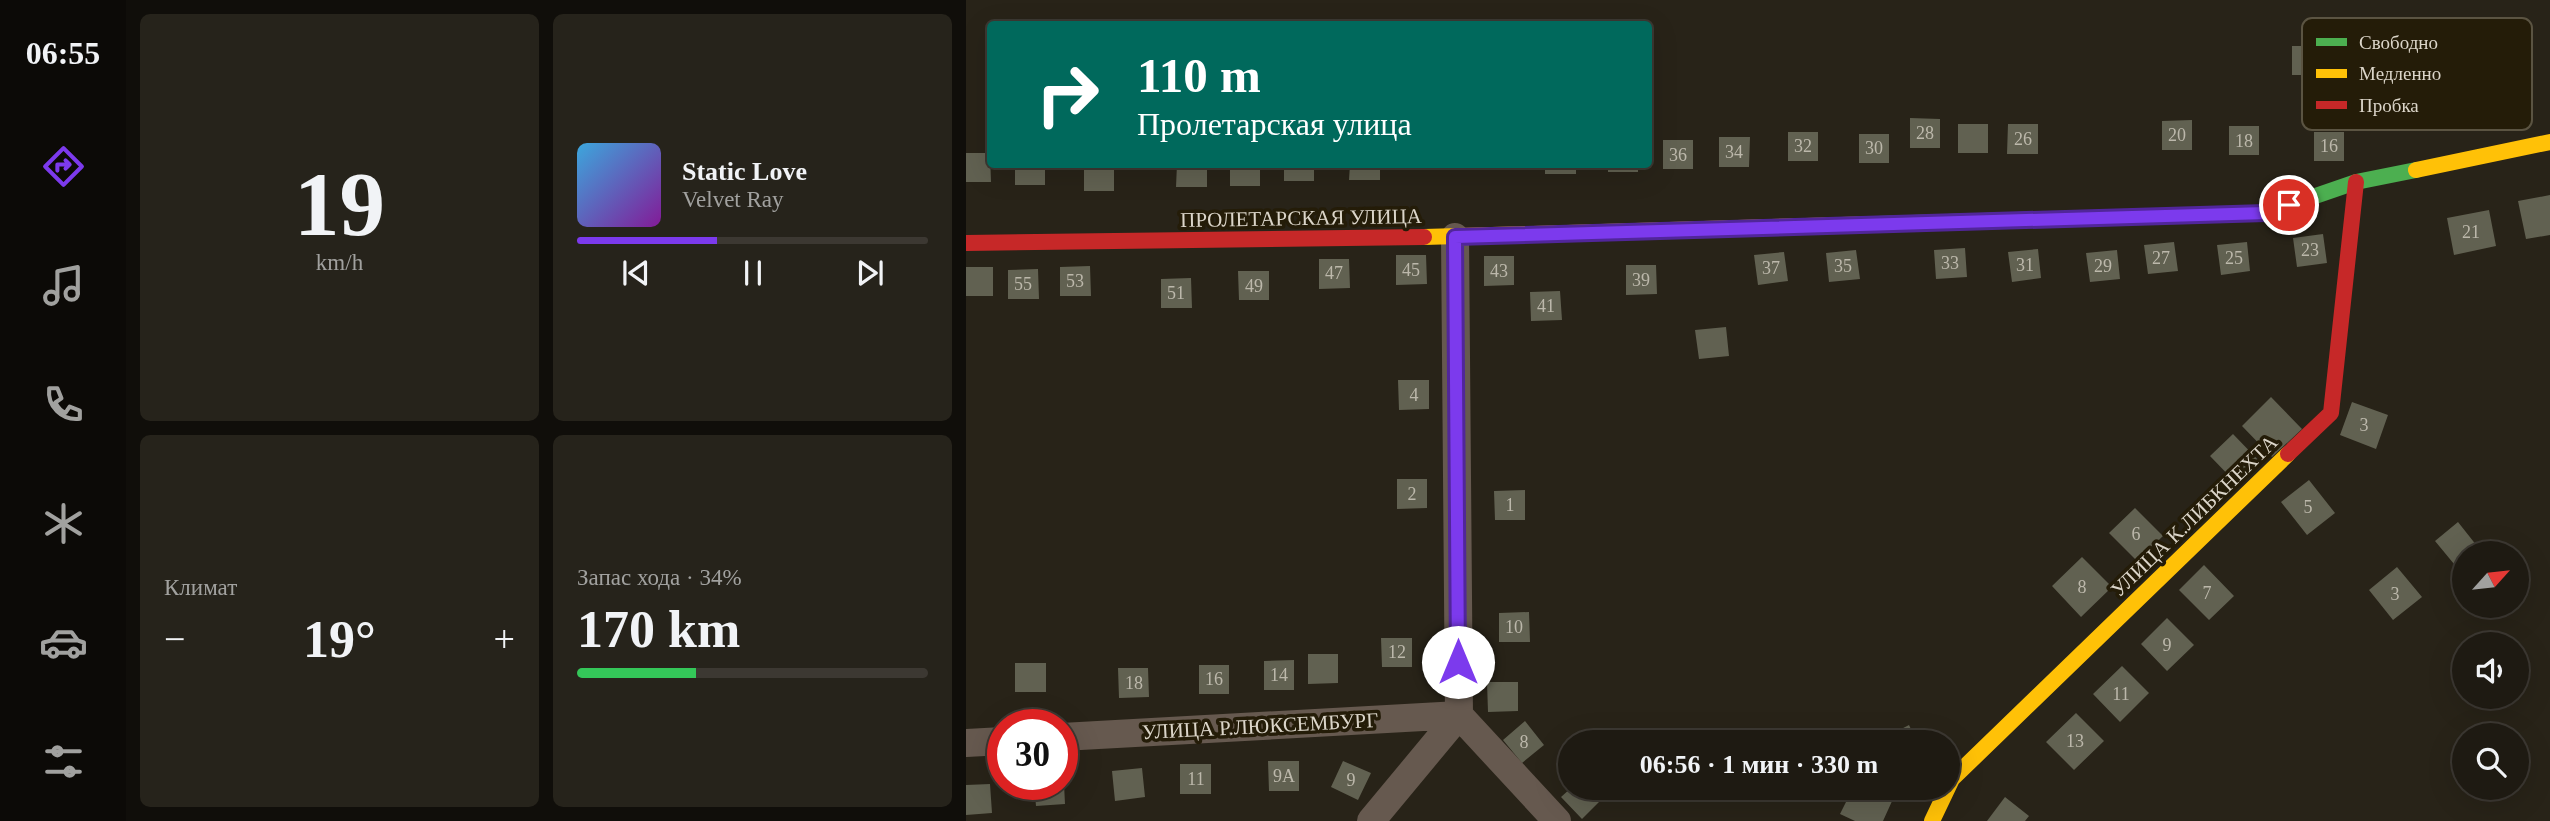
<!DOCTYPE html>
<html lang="ru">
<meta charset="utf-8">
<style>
:root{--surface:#1e1a12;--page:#26231b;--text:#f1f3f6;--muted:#a1a19f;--line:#3c3832;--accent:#7c3aed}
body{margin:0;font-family:Georgia,serif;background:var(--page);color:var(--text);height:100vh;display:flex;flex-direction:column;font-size:26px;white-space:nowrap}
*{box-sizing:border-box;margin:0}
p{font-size:23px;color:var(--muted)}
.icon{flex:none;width:38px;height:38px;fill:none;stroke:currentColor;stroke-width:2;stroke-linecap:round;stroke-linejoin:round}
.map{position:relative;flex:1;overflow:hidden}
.drawer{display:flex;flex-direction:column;gap:14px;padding:14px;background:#100e0a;width:840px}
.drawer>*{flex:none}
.banner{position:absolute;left:21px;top:21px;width:665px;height:147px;border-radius:7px;box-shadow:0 7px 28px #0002,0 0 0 2px var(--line);background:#00695c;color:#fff;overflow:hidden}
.needle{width:46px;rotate:63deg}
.fabs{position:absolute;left:1486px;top:541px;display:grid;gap:14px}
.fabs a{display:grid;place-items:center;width:77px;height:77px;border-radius:50%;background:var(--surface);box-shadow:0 7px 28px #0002,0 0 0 2px var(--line);font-size:35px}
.speed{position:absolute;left:21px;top:709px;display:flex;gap:14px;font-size:35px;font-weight:700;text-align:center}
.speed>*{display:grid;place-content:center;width:91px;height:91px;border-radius:50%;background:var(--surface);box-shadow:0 7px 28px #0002,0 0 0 2px var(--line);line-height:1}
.speed .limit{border:10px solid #d22;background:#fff;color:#111}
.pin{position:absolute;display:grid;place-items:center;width:60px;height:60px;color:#fff;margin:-30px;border:4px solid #fff;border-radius:50%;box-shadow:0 2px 7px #0007}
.me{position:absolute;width:77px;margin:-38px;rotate:0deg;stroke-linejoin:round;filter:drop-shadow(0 0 5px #0008)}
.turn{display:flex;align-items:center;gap:24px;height:147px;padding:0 35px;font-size:32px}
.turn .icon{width:91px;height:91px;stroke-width:2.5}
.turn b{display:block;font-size:49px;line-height:60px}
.big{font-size:52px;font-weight:600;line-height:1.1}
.drawer .widget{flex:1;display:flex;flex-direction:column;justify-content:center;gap:10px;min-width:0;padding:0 24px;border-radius:10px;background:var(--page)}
.drawer .dial{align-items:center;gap:0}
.dial b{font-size:91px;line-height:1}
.song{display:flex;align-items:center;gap:21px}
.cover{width:84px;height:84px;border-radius:10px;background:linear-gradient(135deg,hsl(200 70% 55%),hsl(290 70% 35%))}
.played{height:7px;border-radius:4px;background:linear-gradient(90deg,var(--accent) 40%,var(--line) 40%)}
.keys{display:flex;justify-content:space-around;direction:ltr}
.heat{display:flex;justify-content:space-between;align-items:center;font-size:38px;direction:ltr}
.charge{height:10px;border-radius:5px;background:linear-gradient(90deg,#34c759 34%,var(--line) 0)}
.drawer .tiles{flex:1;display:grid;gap:14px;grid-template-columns:repeat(2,1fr)}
.trip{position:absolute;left:592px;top:730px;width:402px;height:70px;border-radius:35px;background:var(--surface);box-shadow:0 7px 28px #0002,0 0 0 2px var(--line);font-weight:600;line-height:70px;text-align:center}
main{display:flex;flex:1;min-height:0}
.tabs{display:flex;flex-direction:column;width:126px;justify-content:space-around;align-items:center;background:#0c0a07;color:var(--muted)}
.tabs .icon{width:49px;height:49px}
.tabs .current{color:var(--accent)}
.tabs b{font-size:32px;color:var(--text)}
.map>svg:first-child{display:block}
.building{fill:#616151}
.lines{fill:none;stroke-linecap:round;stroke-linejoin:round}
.street{stroke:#66594f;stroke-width:28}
.fast{stroke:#4caf50;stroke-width:16}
.slow{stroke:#ffc107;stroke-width:16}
.jam{stroke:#c62828;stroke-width:16}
.route-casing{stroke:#51269a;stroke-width:18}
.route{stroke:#7c3aed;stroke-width:12}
.labels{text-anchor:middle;stroke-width:7;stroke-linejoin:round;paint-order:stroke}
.number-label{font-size:18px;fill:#bcb8ab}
.street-label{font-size:21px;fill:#dbd5c9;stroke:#241c08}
.key{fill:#241c08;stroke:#5b5442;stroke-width:2}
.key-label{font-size:19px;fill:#dbd5c9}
</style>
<main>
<nav class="tabs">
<b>06:55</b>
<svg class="icon current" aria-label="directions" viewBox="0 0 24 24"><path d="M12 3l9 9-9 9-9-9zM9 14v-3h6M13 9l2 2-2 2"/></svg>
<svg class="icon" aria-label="music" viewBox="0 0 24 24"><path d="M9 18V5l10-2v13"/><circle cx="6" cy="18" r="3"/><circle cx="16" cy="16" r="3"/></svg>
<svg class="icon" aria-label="phone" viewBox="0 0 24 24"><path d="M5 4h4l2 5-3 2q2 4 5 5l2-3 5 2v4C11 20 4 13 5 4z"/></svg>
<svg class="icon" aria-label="climate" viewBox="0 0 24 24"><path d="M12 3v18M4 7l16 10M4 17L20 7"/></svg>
<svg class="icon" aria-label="car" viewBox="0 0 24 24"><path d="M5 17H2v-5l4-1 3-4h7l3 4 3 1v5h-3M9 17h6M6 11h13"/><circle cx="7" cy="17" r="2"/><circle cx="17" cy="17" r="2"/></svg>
<svg class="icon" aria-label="filters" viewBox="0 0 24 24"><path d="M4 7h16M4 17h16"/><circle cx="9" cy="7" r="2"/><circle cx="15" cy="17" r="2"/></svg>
</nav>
<section class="drawer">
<div class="tiles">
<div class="widget dial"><b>19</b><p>km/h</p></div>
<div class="widget">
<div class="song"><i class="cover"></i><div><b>Static Love</b><p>Velvet Ray</p></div></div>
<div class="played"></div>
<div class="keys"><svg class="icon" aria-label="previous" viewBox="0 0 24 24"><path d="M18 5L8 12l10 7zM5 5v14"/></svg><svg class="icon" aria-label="pause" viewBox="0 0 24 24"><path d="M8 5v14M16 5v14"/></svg><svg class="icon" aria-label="next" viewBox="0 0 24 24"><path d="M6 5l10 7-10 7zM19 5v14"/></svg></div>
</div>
<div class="widget"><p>Климат</p>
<div class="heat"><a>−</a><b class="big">19°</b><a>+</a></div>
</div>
<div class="widget"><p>Запас хода · 34%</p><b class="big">170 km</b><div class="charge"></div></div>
</div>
</section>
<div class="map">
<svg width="1584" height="821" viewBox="0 0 1584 821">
<rect width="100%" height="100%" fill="#282318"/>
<path class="building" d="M1326 46H1357L1356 75H1326Z
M944 118 974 119V148H944Z
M1226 120V150H1196V121Z
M992 124H1022V153H992Z
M1042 124H1072V154H1041Z
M1263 126H1293V155H1263Z
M822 132H852V161H822Z
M1348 132H1378V161H1348Z
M893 134H923V163H893Z
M753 137H784L783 167H753Z
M697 140H727V169H697Z
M0 153H24L25 182H0Z
M49 164H79V185H49Z
M118 164H148V191H118Z
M211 164H241V187H210Z
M264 164H294V186H264Z
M318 164H348V181H318Z
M384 164H414V180H383Z
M579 164H610V174H579Z
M642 164H672V172H642Z
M1584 195V235L1560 239 1552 201Z
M1523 210 1530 246 1488 255 1481 218Z
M1357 234 1361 263 1331 267 1327 238Z
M1208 242 1212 271 1182 274 1178 245Z
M1281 242 1284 271 1255 275 1251 245Z
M999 248 1001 277 970 279 968 250Z
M1072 249 1075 278 1046 282 1042 252Z
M890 250 894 279 863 282 860 253Z
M1151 250 1154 279 1124 282 1120 253Z
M818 252 822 281 792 285 788 255Z
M430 255H460L461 284 430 285Z
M518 256H548V285L518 286Z
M353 259H383L384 288 353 289Z
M660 265H690L691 294 660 295Z
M124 266 125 296H94V267Z
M0 267H27V296H0Z
M72 269 73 299H42V270Z
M272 271H303V300H273Z
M225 278 226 308H195V279Z
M594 291 596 320 565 321 564 292Z
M760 327 763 356 733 359 729 330Z
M432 380H463V409L433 410Z
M1305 397 1336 429 1306 457 1276 426Z
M1386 402 1422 415 1410 449 1374 435Z
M1267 434 1295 463 1272 485 1244 456Z
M431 479H461V508L431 509Z
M1343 480 1369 513 1341 535 1315 502Z
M559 490V520H529L528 491Z
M1169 508 1197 536 1171 561 1143 533Z
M1492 522 1511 546 1488 564 1469 541Z
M1116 557 1146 587 1115 617 1086 586Z
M1238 565 1268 596 1243 620 1213 590Z
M1431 567 1456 597 1427 620 1403 590Z
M563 612 564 642H533V613Z
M1201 618 1228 645 1201 671 1175 644Z
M415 638H446V667H416Z
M342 654H372V683L342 684Z
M328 660V690H298V661Z
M49 663H80V692H49Z
M233 665H263V694H233Z
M1156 666 1183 693 1154 722 1127 694Z
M152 668H182L183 697 153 698Z
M521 682H552V711L522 712Z
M1110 713 1138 741 1108 770 1080 742Z
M559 721 578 745 556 763 537 740Z
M943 725 951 742H910Z
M302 761H333V791H303Z
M377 761 405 773 392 800 365 787Z
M214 764H245V794H214Z
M176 768 179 797 149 801 146 771Z
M24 784 26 813 0 815V785Z
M68 784H98L99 804 70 806Z
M605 788H626L637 798 616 819 595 797Z
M887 788H903L927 799 917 821H889L874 814Z
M1039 797 1063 816 1059 821H1021Z"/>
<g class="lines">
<path class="street" d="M489 237 493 715 591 821
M96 737 493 715
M0 743 37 741
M405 821 493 715"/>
<path class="fast" d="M912 224 1300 213 1390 182 1450 170"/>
<path class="slow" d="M1450 170 1584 142
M458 237 912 224
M966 821 986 779 1322 454"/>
<path class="jam" d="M0 243 458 237
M1322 454 1365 413 1390 182"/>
</g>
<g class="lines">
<defs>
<path id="route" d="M492 662 489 237 1300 213 1323 205"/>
</defs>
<use href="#route" class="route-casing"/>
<use href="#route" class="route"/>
</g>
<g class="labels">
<g class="number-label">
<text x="959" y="139">28</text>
<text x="1211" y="141">20</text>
<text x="1057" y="145">26</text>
<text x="1278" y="147">18</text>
<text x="837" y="152">32</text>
<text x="1363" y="152">16</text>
<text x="908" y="154">30</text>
<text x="768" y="158">34</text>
<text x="712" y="161">36</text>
<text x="1505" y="238">21</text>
<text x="1344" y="256">23</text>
<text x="1195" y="264">27</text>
<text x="1268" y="264">25</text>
<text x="984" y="269">33</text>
<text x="1059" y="271">31</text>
<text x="877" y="272">35</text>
<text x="1137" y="272">29</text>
<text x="805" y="274">37</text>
<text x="445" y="276">45</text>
<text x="533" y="277">43</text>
<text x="368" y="279">47</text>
<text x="675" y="286">39</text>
<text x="109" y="287">53</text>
<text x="57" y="290">55</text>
<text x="288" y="292">49</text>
<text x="210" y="299">51</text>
<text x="580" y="312">41</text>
<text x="448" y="401">4</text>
<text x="1398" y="431">3</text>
<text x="446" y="500">2</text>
<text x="544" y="511">1</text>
<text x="1342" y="513">5</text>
<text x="1170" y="540">6</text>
<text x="1116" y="593">8</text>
<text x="1241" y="599">7</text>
<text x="1429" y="600">3</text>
<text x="548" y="633">10</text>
<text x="1201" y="651">9</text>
<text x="431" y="658">12</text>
<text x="313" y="681">14</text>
<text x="248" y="685">16</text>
<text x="168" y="689">18</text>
<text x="1155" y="700">11</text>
<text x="1109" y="747">13</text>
<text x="558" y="748">8</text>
<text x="318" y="782">9А</text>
<text x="230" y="785">11</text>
<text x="385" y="786">9</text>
</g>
<g class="street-label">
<text transform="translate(335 218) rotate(-1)" y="7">ПРОЛЕТАРСКАЯ УЛИЦА</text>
<text transform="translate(1228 516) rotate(-44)" y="7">УЛИЦА К.ЛИБКНЕХТА</text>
<text transform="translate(294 726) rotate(-3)" y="7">УЛИЦА Р.ЛЮКСЕМБУРГ</text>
</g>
</g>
<rect x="1336" y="18" width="230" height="112" rx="10" class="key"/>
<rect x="1350" y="38" width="31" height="8" fill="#4caf50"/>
<rect x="1350" y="69" width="31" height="9" fill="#ffc107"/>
<rect x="1350" y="101" width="31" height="8" fill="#c62828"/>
<g class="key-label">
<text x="1393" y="49">Свободно</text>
<text x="1393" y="80">Медленно</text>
<text x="1393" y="112">Пробка</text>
</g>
</svg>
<div class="fabs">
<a><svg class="needle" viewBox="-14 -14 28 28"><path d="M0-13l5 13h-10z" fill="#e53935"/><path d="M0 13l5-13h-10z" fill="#a1a19f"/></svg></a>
<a><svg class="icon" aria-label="sound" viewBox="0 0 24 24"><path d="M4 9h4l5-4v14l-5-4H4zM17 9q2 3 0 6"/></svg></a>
<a><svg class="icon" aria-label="search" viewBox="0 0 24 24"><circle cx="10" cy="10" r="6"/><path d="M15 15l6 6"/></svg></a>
</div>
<div class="speed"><div class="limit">30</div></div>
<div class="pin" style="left:1323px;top:205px;background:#d93025"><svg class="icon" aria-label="arrive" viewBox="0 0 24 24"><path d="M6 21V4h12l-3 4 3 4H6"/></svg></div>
<svg class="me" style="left:492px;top:662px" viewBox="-20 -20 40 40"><circle r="19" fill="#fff"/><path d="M0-13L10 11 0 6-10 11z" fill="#7c3aed"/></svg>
<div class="trip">06:56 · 1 мин · 330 m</div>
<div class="banner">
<div class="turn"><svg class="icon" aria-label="right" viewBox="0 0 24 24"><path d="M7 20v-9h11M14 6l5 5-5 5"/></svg><div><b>110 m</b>Пролетарская улица</div></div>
</div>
</div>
</main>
